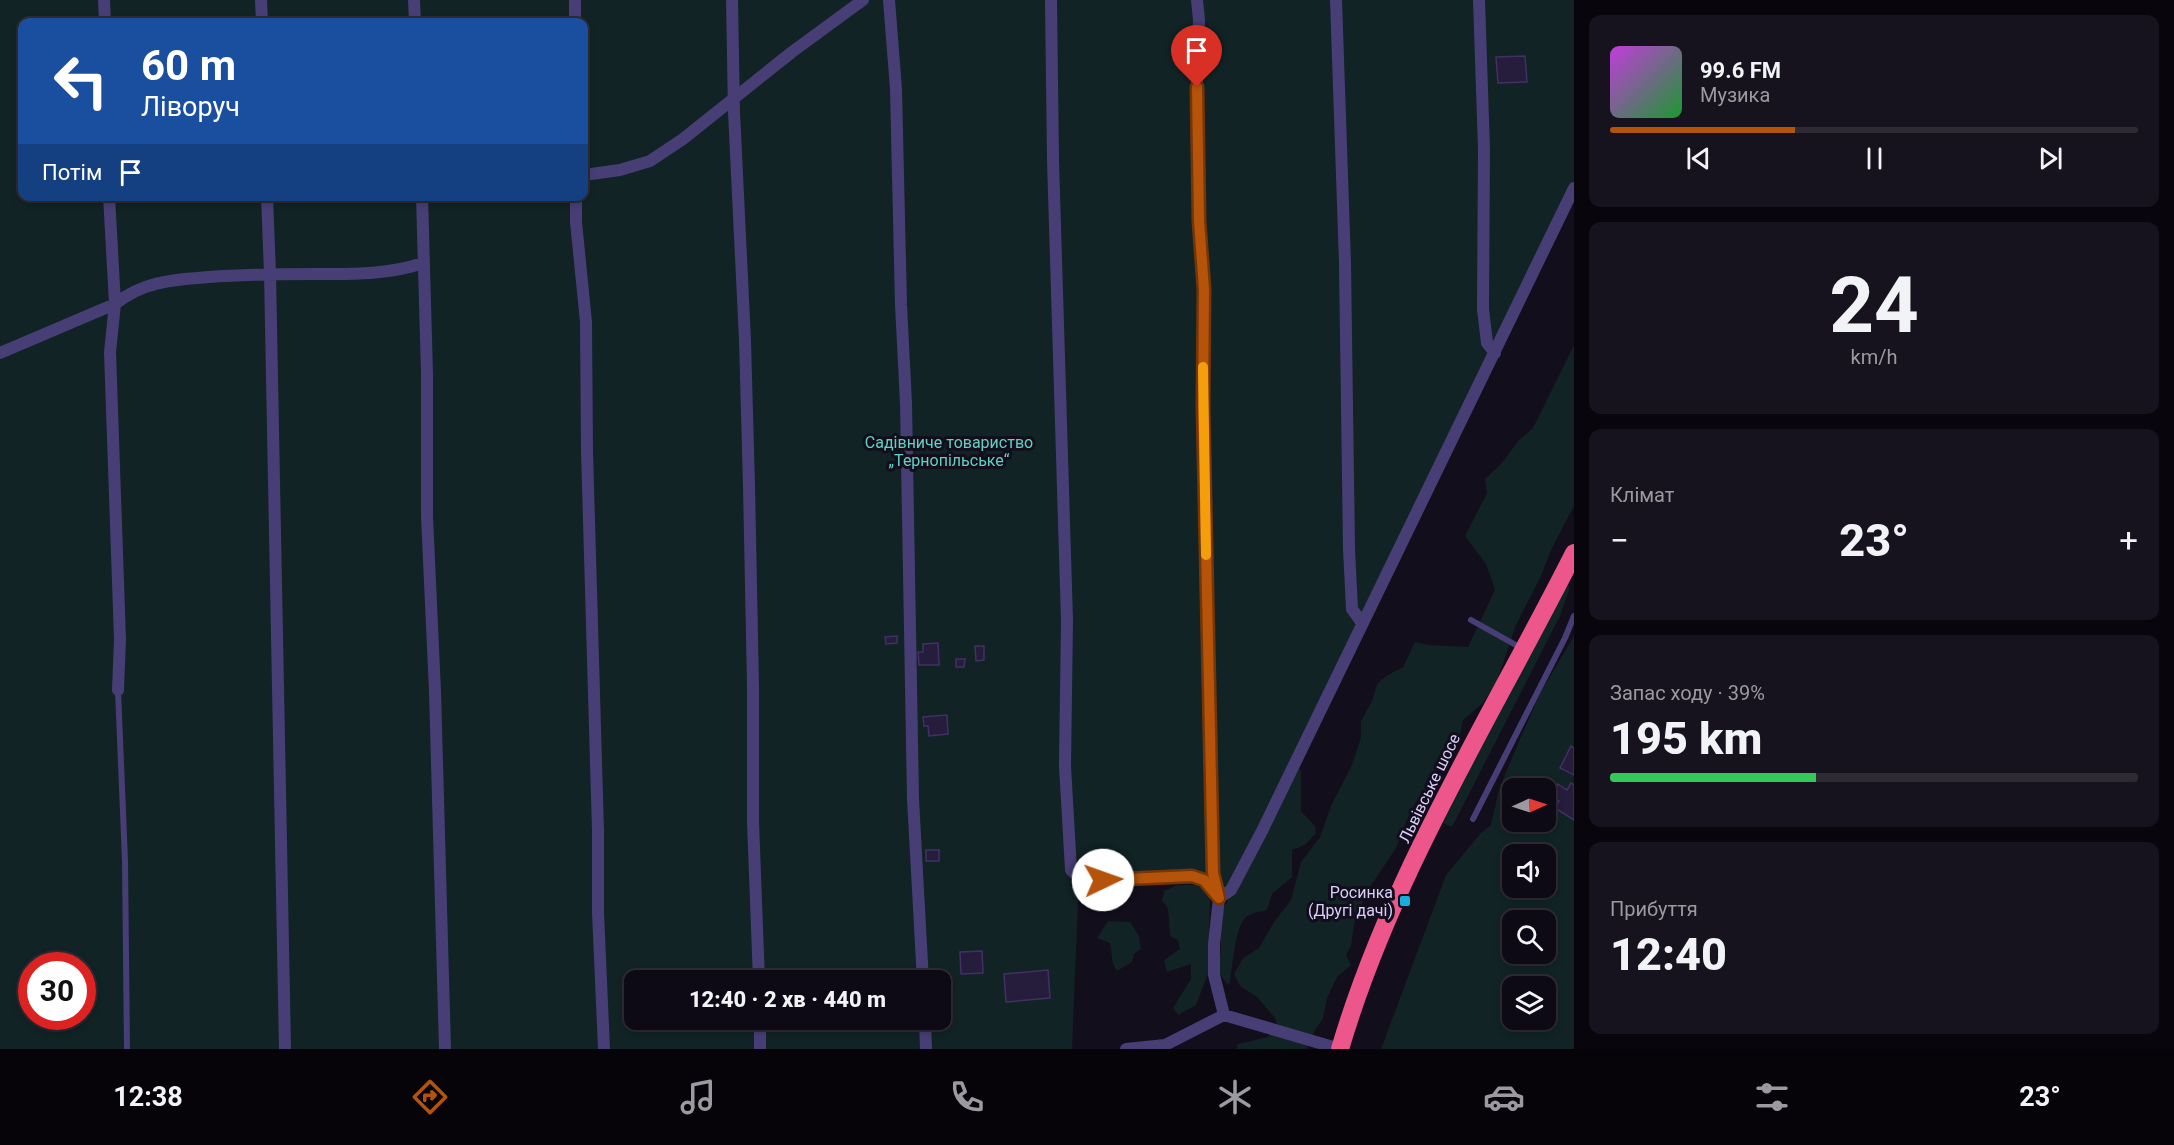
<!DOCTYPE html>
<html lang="uk">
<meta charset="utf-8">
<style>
:root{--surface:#0e0a15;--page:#17131e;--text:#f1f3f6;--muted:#9b9aa0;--line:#2e2b34;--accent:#b45309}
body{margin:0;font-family:Roboto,sans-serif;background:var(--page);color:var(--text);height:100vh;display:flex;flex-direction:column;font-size:22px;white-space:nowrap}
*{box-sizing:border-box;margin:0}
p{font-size:20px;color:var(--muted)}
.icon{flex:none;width:33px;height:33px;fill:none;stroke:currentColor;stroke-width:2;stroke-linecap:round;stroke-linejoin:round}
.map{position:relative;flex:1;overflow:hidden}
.details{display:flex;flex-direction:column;gap:15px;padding:15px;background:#08060c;width:600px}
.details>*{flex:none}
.hud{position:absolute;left:18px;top:18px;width:570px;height:183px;border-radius:12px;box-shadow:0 3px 9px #0003,0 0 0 2px var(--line);background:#1a4fa0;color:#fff;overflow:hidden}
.needle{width:39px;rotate:87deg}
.buttons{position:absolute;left:1502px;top:778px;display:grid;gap:12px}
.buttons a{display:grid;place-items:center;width:54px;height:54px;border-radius:12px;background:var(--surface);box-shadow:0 3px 9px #0003,0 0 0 2px var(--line);font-size:30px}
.speed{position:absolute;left:18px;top:952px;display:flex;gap:12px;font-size:30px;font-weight:700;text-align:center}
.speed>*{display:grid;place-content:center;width:78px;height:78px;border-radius:50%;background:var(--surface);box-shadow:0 3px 9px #0003,0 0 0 2px var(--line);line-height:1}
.speed .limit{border:9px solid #d22;background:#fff;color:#111}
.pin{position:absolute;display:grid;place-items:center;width:51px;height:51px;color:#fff;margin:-62px -26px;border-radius:50% 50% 50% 0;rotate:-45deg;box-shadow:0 0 6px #0007}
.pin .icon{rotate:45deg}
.me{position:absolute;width:66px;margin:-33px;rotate:87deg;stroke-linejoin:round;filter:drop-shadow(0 0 4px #0008)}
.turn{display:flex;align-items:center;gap:21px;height:126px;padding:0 24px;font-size:27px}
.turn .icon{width:78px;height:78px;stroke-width:2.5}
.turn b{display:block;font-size:42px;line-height:51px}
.then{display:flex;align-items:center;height:57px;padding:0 24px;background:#0003;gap:12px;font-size:22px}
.big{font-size:45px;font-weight:800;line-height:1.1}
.details .card{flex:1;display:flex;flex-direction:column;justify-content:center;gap:9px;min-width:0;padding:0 21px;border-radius:12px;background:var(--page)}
.details .dial{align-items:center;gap:0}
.dial b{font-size:78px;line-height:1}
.song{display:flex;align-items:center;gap:18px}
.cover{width:72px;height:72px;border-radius:9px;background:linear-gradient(135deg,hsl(290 70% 55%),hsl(130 70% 35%))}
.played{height:6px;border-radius:3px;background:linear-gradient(90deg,var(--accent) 35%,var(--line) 35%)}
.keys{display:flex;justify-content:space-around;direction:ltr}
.heat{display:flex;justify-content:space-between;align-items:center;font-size:33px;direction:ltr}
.charge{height:9px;border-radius:4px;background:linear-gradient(90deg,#34c759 39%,var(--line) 0)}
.trip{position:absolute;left:624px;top:970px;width:327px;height:60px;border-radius:12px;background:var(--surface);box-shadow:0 3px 9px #0003,0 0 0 2px var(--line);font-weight:800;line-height:60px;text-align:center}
.dock{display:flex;height:96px;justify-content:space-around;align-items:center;background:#060408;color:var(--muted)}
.dock .icon{width:42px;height:42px}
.dock .selected{color:var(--accent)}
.dock b{font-size:27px;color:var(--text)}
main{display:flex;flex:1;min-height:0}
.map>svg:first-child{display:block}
.green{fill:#112325;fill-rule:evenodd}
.building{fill:#261c3b;stroke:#423064;stroke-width:1.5}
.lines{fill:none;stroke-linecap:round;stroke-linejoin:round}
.lane{stroke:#473e76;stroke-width:6}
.street{stroke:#473e76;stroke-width:12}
.highway{stroke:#ec568a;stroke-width:18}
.route-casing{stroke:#753606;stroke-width:15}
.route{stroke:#b45309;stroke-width:10}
.slow{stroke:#f59e0b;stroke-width:10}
.poi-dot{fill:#18addb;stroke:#120e1c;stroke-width:2}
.labels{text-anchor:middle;stroke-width:6;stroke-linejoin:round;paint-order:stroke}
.park-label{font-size:16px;fill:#63d1c4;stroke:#120e1c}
.street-label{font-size:16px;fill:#d9cefa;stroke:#120e1c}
.poi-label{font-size:16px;fill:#d9cefa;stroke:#120e1c;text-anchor:end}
</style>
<main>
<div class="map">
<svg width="1574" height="1049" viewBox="0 0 1574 1049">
<rect width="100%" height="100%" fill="#120e1c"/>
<path class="green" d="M0 0H1574V188L1231 890 1219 898 1204 880 1079 879 1072 1049H0ZM22 22H584V196H22ZM32 966H82V1017H32ZM634 981H940V1020H634Z
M1574 345V506L1551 550 1541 576 1516 625 1497 681 1483 703 1463 720 1459 739 1452 753 1442 763 1434 785 1421 793 1407 820 1396 848 1370 887 1360 908 1354 925 1351 946 1346 955 1351 965 1337 977 1327 998 1323 1019 1315 1030 1307 1049H1236L1238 1044 1268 1037 1277 1025 1275 1018 1257 997 1240 986 1234 974 1243 958 1259 948 1274 922 1291 900 1301 862 1320 837 1331 806 1352 765 1361 737V721L1372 701 1377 684 1386 676 1403 667 1415 642 1429 645 1468 647 1495 590 1486 564 1465 536 1487 493 1485 479 1501 464 1519 440 1533 428Z
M1566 584 1569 586V590L1560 616 1452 827 1443 823 1557 593Z
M1574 636V1049H1381L1446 875 1481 833 1491 825 1499 789 1520 739 1541 692ZM1512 789H1545V822H1512ZM1512 855H1545V888H1512ZM1512 921H1545V954H1512ZM1512 987H1545V1020H1512Z
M1301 769V811L1315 826 1316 833 1305 845 1292 850V877L1272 894 1267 910C1260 912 1250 913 1245 918 1235 929 1232 968 1230 983L1227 984 1217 971 1221 950V912L1259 845 1295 770Z
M1177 885H1197L1207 890 1210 900 1208 974 1196 1005 1178 1015 1173 1008 1191 979V964L1167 972 1164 960 1180 949 1178 940 1170 936 1168 908 1162 901 1164 891Z
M1108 921 1130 922 1139 936 1141 949 1134 954 1132 962 1117 971 1113 964 1110 943 1097 938Z"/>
<path class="building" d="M1525 56 1527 82 1498 83 1496 57Z
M897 636V643L886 644 885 637Z
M938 643 939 665H919L918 652H923V644Z
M975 646H984V660L976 661Z
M956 659H965L964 667H956Z
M947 715 948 734 929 736 928 726H924L923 717Z
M1571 746 1574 748V775L1560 768Z
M1571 783 1574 785V820L1555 808 1559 801 1551 795 1558 784 1567 790Z
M926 850H939V861H926Z
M982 951 983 973 961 974 960 952Z
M1048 970 1050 998 1006 1002 1004 974Z"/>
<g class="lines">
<path class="lane" d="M1471 620 1523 649
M118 690 125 861 127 1049
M1473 819 1565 638 1574 616"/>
<path class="street" d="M104 0 105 22
M261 0 262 22
M414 0 415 22
M575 0V22
M732 0 734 112 745 340 749 486 753 686V821L759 981
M889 0 896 89 901 305 906 403 913 799 923 981
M1051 0 1053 160 1067 620 1065 766 1071 870 1080 879 1103 880 1193 876 1204 880 1219 898
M1197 0 1199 20 1196 109 1199 221 1204 289 1203 408 1213 872 1218 895
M1336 0 1345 263 1349 549 1352 609 1362 623
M1479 0 1484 149 1483 309 1487 343 1495 353
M584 175 620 170 650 161 683 139 792 52 863 0
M109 196 115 304 110 352 120 639 118 690
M267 196 270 274 285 1049
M422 196 427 374V517L435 691 445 1049
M576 196V222L586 322 587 452 598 831V912L604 1049
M0 353 115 304C144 281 173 280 209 277 244 274 279 274 314 274 351 274 388 275 423 263
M1224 1015 1214 975V944L1219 898 1231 890 1262 831 1574 188
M760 1020V1049
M925 1020 926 1049
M1126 1049 1165 1045 1224 1015 1340 1049"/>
<path class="highway" d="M1340 1049C1392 873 1492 716 1574 553"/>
</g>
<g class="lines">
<defs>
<path id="route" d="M1103 880 1192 876 1204 880 1219 898 1213 873 1203 408 1204 289 1199 221 1197 87"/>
</defs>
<use href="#route" class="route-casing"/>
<use href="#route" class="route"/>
<path class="slow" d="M1203 367 1206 555"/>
</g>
<rect class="poi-dot" x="1399" y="895" width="12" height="12" rx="3"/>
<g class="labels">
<g class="park-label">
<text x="949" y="448">Садівниче товариство<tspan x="949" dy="18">„Тернопільське“</tspan></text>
</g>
<g class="street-label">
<text transform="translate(1429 788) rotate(-64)" y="6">Львівське шосе</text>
</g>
<g class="poi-label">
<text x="1393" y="898">Росинка<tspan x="1393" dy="18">(Другі дачі)</tspan></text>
</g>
</g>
</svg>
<div class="buttons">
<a><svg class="needle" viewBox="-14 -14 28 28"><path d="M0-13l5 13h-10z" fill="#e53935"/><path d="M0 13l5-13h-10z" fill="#9b9aa0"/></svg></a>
<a><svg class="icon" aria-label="sound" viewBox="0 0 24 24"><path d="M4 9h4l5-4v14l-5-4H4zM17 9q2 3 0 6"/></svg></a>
<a><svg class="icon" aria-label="search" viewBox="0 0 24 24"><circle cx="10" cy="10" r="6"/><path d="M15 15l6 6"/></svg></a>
<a><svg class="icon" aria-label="layers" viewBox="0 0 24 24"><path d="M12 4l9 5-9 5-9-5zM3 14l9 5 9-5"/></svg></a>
</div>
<div class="speed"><div class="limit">30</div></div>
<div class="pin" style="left:1197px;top:87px;background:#d93025"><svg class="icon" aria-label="arrive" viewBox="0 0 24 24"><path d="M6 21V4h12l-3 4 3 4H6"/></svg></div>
<svg class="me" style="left:1103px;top:880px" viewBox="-20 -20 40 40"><circle r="19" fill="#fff"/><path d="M0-13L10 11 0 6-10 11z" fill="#b45309"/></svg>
<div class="trip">12:40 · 2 хв · 440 m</div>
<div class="hud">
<div class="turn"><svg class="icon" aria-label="left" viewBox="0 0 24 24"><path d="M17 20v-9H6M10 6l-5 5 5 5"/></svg><div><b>60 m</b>Ліворуч</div></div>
<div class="then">Потім<svg class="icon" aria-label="arrive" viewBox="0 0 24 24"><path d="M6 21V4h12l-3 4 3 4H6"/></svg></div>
</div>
</div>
<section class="details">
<div class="card">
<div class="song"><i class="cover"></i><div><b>99.6 FM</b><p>Музика</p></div></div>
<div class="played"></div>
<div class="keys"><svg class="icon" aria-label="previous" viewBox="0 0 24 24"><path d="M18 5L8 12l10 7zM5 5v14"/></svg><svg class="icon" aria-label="pause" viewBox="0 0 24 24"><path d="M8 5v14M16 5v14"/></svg><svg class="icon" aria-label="next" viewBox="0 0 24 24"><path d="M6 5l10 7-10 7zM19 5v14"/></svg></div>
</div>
<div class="card dial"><b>24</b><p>km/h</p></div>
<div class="card"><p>Клімат</p>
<div class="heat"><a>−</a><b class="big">23°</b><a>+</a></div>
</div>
<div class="card"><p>Запас ходу · 39%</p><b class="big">195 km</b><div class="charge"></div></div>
<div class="card"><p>Прибуття</p><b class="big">12:40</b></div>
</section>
</main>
<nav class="dock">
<b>12:38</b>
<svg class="icon selected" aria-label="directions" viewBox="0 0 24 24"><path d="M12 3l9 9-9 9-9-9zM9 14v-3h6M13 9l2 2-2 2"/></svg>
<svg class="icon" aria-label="music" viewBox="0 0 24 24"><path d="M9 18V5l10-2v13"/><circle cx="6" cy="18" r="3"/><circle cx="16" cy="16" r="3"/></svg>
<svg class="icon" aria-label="phone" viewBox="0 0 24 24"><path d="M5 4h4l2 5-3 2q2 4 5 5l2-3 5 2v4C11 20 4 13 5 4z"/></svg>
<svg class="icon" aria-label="climate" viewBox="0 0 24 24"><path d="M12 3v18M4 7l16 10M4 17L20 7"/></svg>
<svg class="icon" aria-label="car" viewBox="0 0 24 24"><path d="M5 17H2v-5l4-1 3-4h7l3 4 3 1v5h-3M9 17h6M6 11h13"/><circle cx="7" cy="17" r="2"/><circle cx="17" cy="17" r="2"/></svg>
<svg class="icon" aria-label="filters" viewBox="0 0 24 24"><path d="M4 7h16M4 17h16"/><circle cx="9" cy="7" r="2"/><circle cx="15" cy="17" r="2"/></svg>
<b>23°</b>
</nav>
